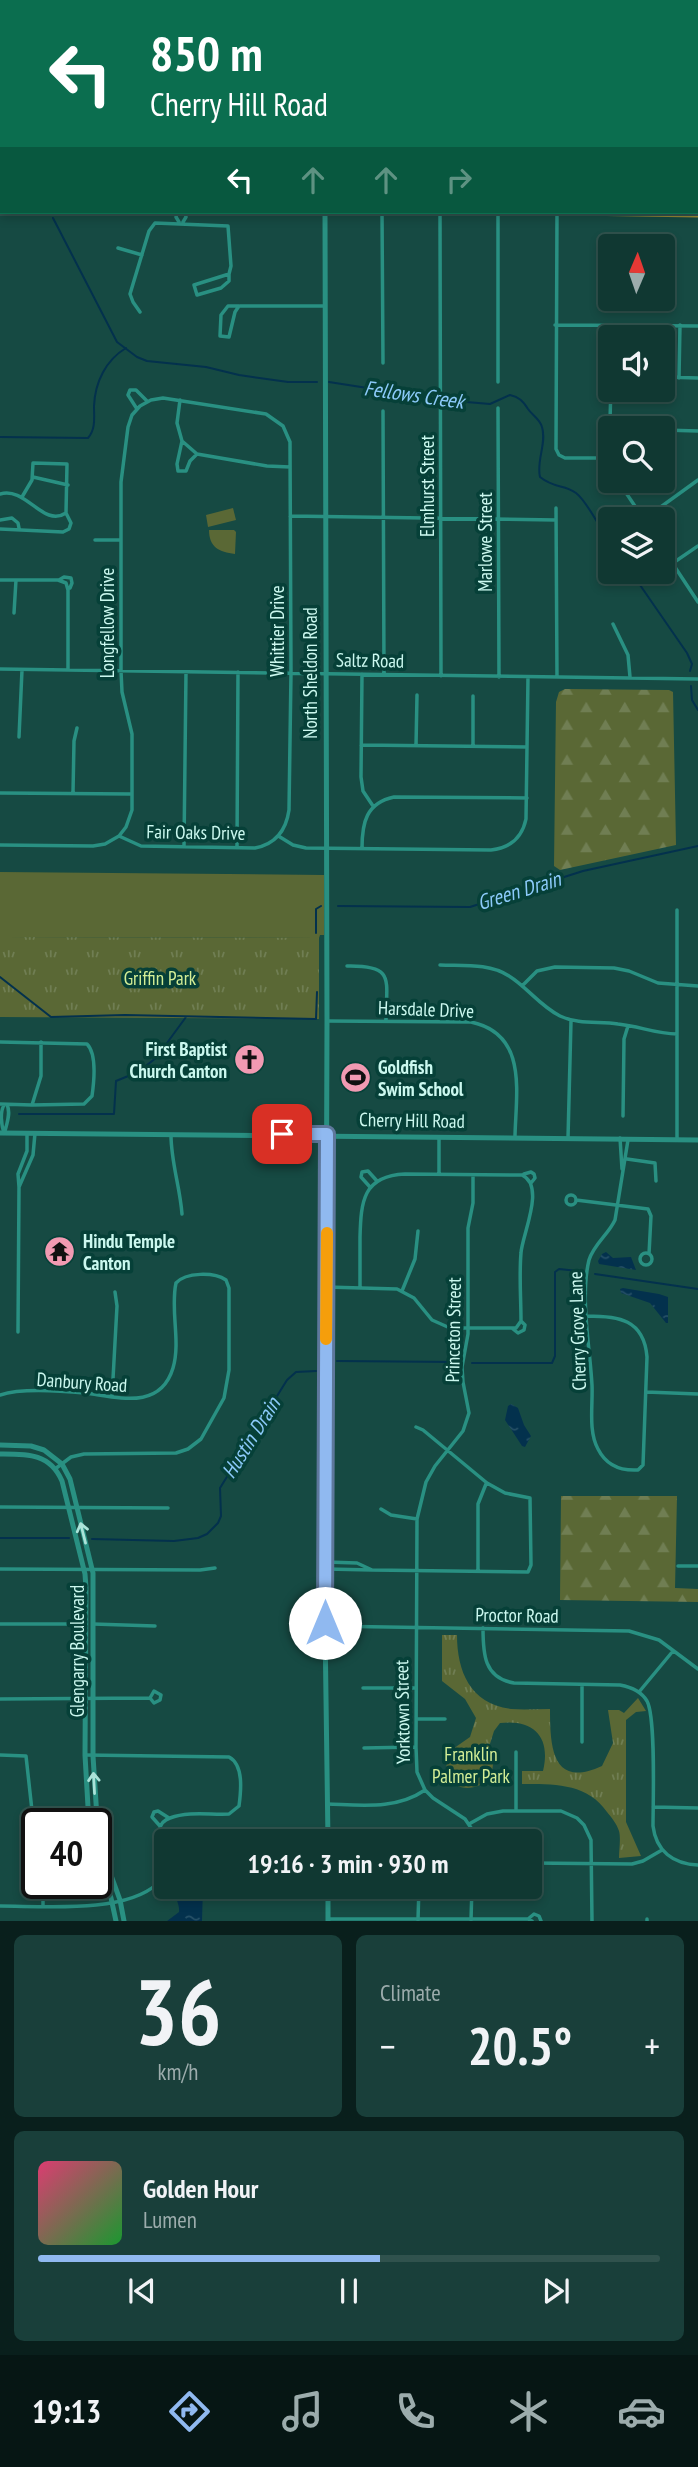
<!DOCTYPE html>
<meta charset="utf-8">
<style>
:root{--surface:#103832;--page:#193f3a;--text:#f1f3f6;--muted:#9cacac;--line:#30524d;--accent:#90b9f0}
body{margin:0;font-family:"PT Sans Narrow",sans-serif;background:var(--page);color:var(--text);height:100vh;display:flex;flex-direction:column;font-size:26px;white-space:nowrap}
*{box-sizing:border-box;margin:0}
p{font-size:23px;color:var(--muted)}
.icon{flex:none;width:38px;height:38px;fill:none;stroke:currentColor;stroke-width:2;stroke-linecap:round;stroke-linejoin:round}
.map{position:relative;height:1921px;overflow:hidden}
.side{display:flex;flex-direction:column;gap:14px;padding:14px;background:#091f1c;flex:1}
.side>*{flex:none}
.top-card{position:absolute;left:0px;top:0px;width:698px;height:214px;box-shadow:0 4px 10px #0003,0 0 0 2px var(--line);background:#0b6e4f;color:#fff;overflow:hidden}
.needle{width:46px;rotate:2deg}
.fabs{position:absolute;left:598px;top:234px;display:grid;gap:14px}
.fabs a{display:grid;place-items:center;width:77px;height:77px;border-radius:7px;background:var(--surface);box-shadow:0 4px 10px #0003,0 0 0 2px var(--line);font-size:35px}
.speed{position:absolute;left:21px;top:1808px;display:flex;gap:14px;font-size:35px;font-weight:700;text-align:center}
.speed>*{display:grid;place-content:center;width:91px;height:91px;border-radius:50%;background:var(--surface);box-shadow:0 4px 10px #0003,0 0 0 2px var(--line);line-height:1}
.speed .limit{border:4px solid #111;border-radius:10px;background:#fff;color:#111}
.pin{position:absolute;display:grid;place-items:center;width:60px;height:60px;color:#fff;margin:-30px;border-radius:14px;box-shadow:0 4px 10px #0006}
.me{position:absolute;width:77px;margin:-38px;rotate:0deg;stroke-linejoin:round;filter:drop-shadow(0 0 5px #0008)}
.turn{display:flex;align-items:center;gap:24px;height:147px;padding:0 35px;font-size:32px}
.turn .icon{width:91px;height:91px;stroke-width:2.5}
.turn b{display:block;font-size:49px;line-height:60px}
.lanes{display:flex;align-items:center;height:66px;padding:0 35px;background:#0003;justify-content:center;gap:35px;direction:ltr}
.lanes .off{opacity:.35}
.big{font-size:52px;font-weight:800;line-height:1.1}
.side .tile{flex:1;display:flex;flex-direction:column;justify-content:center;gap:10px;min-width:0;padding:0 24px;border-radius:10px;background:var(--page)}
.side .dial{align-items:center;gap:0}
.dial b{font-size:91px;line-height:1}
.song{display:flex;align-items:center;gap:21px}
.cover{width:84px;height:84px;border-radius:10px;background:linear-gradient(135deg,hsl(340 70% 55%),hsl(130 70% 35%))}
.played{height:7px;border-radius:4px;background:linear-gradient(90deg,var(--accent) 55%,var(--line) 55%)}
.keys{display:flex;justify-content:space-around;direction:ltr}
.heat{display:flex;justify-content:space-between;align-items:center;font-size:38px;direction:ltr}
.side .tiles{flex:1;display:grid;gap:14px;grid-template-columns:1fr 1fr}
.tile:last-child{grid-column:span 2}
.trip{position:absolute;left:154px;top:1829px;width:388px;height:70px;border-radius:7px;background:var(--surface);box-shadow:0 4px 10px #0003,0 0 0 2px var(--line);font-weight:800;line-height:70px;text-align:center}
.tab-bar{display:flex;height:112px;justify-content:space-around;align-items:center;background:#061614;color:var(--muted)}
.tab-bar .icon{width:49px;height:49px}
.tab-bar .current{color:var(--accent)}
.tab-bar b{font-size:32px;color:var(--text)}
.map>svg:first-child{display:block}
.grass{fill:#5a6835}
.forest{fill:url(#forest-firs)}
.park{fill:url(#park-tufts)}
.water{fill:url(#water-ripples)}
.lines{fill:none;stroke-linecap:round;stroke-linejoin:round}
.stream{stroke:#03314d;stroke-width:2}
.street{stroke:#299082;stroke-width:3.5}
.secondary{stroke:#299082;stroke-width:5}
.primary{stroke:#998935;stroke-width:5}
.oneway{stroke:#abe3d9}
.route-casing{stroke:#5e789c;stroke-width:18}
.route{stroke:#90b9f0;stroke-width:12}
.slow{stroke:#f59e0b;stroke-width:12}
.labels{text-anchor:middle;stroke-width:7;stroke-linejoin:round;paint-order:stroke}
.street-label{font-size:19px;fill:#cbf8ef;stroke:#064038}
.park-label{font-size:19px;fill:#d4ee96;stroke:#064038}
.poi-label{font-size:19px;font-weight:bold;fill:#cbf8ef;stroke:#064038;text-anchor:start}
.water-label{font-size:21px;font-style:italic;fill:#8ccafa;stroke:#064038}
</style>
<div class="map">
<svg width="698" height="1921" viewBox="0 0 698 1921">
<defs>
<pattern id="forest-firs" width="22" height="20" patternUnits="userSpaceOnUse" patternTransform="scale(1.75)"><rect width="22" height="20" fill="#5a6835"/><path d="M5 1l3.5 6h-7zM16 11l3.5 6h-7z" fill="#707e53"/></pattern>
<pattern id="park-tufts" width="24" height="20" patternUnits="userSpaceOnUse" patternTransform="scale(1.75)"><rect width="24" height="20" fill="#5a6835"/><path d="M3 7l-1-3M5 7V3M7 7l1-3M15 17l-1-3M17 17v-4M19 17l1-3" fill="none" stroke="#707e53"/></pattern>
<pattern id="water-ripples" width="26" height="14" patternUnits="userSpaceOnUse" patternTransform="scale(1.75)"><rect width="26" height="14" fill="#03314d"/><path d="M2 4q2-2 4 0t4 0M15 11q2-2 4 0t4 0" fill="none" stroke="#265067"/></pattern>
</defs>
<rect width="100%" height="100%" fill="#164a43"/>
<path class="grass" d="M233 508 236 520 208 527 206 515Z
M209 530H234L236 532 235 554C219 552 209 547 209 530Z
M0 872 324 875V935H320L319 938 0 937Z"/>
<path class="forest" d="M565 689 669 690 673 692 676 845 560 870 554 866 556 702 559 692Z
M561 1496H677L675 1588 698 1589V1602L560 1600Z"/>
<path class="park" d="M0 937 319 938V1019L0 1017Z
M442 1635H457C457 1671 470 1704 511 1709 524 1710 537 1709 550 1709 550 1747 552 1789 602 1766L613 1743 608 1710H619L624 1713 638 1698 646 1711 636 1712 626 1720V1822L641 1856 619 1858C619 1850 621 1838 619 1831 617 1824 611 1817 607 1812 587 1783 554 1784 522 1784V1771H543C551 1738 535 1719 500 1723L494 1731 489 1747C508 1790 452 1800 447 1773 445 1766 448 1757 450 1751L470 1737 476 1718 465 1699 442 1681Z"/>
<path class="water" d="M606 1252 613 1258 631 1257 636 1270 599 1264 598 1261 602 1254Z
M623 1288 659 1294 668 1297V1323H666L650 1303 621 1293 620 1289Z
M511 1404 518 1408 524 1425 531 1436 525 1447 522 1446 505 1420 508 1406Z
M194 1887H203L202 1921H167L179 1912C180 1904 174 1897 176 1891L187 1892Z"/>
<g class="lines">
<path class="stream" d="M0 153 2 154
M53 218 117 342 137 357 147 361 206 367 239 375 288 382H317
M329 382 438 399
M443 400 490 404 510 395C519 397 523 401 528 409 532 415 540 419 542 427 547 443 536 461 540 477 555 489 564 484 576 493 588 502 601 531 611 544
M0 437 88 438C96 429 94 417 94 406 95 382 106 360 126 348
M631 572 687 653 692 664 690 671
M691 686 692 700 698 710
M338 906 470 907 583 871 698 846
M316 933V909L321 906
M0 977 51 1017 125 1015 316 1019 317 992
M19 1114H114L116 1081 138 1072 156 1058 186 1017
M595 1274 698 1289
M337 1361 455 1362
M472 1363H552L555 1356V1272L559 1269 578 1271
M0 1538H69
M92 1539 174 1541 198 1538 207 1534 218 1523 221 1516 220 1488 287 1380 296 1372 316 1371"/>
<path class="street" d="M9 0 10 2
M0 4 2 5
M177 212 176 217 179 222
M382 212 383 363
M440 212 441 676
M557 213 556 449 559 455 565 458H609
M183 222 186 217 185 212
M118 248 142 255
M229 274V281L221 288 197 295 194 285Z
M228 306H239L235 312 229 337 220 336 221 315Z
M240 306H325
M140 312 133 302 130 294 149 231 155 223 228 226 231 266 229 274
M555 325 698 326
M663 377 698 378
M679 378 680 325
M498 382V212
M611 384 609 458 611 467
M180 400 177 423 182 441 177 464 178 471H186L190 461 197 454 267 466 290 467
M498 408 499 677
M137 409 128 395 130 390H136L147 401
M383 411 384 674
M663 430 698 431
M182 441 197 454
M33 477 68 485
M618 481 643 518
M0 494C26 486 43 528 66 513
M556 508 557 677
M290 516 556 520
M644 519 698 480
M0 520 12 518 18 523 19 528
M0 529 63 532 69 529 71 523 66 513 67 464 33 463 32 480 22 497
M95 540H121
M663 549 698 602
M673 563 698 546
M0 580H58L66 583 68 590V670
M59 580 64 577 71 578 72 583 70 588
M14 613 16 580
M613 624 628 655 630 677
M0 669 698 679
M362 674 361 777 363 791 373 806
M19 737 22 670
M361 745 527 747
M416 746 417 695
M473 746V696
M0 793 131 794
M73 793 74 741 77 728
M280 837 293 845 306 848 491 850C510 848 522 838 526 819L528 677
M0 845 93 846 105 844 119 836 141 846 255 848C276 844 286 831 289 810L291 673 290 442 283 426 266 414 163 398 151 400 140 406 132 415 128 427 121 482V671L122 692 132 734V810L126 827 119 836
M184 846 186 672
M237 847 238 672
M362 848C362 823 366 803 394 797L527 798
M440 965C463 966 489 963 509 976 527 987 540 1006 560 1016 579 1025 599 1021 618 1024 639 1026 656 1034 677 1034
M347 966C396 965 386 980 386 1020
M522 986 537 971 555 967 614 968 629 971 658 983 698 986
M327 1021 471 1022C528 1034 516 1092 515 1136
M0 1042 87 1044C97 1054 94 1082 92 1096L84 1104 32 1105 0 1104
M32 1105 41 1076V1042
M623 1116 624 1039 628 1026
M5 1131C7 1123 11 1112 7 1105
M4 1133C1 1124 0 1112 4 1105
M27 1133V1151L18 1174 19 1187 33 1155 35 1133
M171 1135C171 1162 180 1187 182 1214
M568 1138 571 1021
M620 1138 622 1169
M677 1140V910
M627 1159 655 1163 656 1181
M439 1174V1138
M524 1174 531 1172 534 1174 535 1178 531 1183
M473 1175V1203L468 1228V1334L462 1367 463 1382 469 1413 463 1431 435 1466 426 1482 417 1519 416 1747 417 1772 425 1790 433 1798 465 1819 480 1841
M370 1187 361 1177 362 1172 368 1171 377 1181
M566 1200a5 5 0 1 1 10 0a5 5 0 1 1-10 0Z
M576 1200 648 1209 651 1216 649 1254
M640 1259a6 6 0 1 1 12 0a6 6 0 1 1-12 0Z
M326 1287 397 1289 414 1298 432 1320 450 1328H516L521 1321C521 1298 519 1276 521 1253 522 1235 546 1186 522 1175L405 1174C363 1176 361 1201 360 1237 360 1254 360 1271 360 1288
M402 1291 415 1259 418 1231
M587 1316C618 1316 644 1319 647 1357L643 1465 638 1470C621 1471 606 1465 598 1449 588 1431 593 1405 592 1385 590 1348 580 1297 589 1260 594 1244 608 1235 615 1220L628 1140
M513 1329 518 1333 524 1330 525 1325 521 1321
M18 1332 19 1187
M646 1392 698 1394
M0 1395C20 1388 64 1391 85 1393 117 1397 160 1411 173 1368 181 1341 170 1310 176 1283 186 1272 214 1272 226 1280L229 1288V1370L224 1398 201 1439 188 1449 176 1453 84 1454 71 1457 55 1469
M112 1397 117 1306 115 1292
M0 1507 168 1508
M381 1509 391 1515 417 1519
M678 1566H698
M0 1569 200 1570 215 1568
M326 1569 372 1570 357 1563 326 1562
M372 1570 528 1572 531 1565 530 1498 505 1493 487 1483 423 1430 416 1427
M478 1571V1504L486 1484
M0 1624H85
M93 1624 155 1626
M325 1626 629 1631 659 1640 698 1669
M483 1628C483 1654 484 1678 514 1683L620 1685C631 1687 641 1691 647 1701 656 1717 653 1803 653 1826 656 1851 673 1864 698 1865
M363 1688H415
M639 1692 673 1651
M0 1699 150 1698 154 1703 160 1700 161 1695 154 1691 150 1698
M416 1719H445
M582 1742V1685
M364 1748 416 1747
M0 1755 26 1756 37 1856
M327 1804C361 1805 396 1810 425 1790
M653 1807 698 1808
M516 1811V1752
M469 1824 487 1814 503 1811H561L577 1818 584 1825 591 1840 592 1921
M160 1826 152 1817 154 1812 158 1811 169 1818
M530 1863 632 1864 643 1861 662 1850
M43 1905V1883
M0 1906C42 1906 124 1914 157 1884 179 1864 143 1827 170 1818 189 1811 210 1815 229 1814L239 1806C241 1791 244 1765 229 1757L85 1755
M328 1919H528L532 1921
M528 1919 534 1914 539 1916 541 1921
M647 1919V1921
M418 1920 419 1886
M471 1920 472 1886"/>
<path class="secondary" d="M324 0V2
M325 212 327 1021 325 1626 328 1841
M0 1133 698 1140
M0 1445 31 1446 44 1450 62 1464 70 1479 93 1573V1756L97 1818 104 1856 120 1900 124 1921
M0 1454C27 1454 50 1453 62 1481L85 1574 86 1588 85 1755 89 1824
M96 1858 111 1898 116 1921
M328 1886V1921"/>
<path class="primary" d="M0 207H2
M514 212 698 215"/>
</g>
<defs><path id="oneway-shaft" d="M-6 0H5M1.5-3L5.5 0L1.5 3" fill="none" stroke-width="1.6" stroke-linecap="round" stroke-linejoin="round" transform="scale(1.75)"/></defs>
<g class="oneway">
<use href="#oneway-shaft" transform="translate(83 1533) rotate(-104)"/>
<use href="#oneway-shaft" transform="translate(94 1783) rotate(-93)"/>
</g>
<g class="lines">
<defs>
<path id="route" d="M282 1134H327L325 1623"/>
</defs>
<use href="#route" class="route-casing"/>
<use href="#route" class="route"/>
<path class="slow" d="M326 1339 327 1233"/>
</g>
<defs>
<symbol id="church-disc" viewBox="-11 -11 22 22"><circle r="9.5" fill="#f19ab2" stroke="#064038"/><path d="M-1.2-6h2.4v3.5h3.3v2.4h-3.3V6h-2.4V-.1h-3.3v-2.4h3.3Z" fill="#111"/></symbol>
<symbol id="stadium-disc" viewBox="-11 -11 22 22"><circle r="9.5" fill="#f19ab2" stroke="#064038"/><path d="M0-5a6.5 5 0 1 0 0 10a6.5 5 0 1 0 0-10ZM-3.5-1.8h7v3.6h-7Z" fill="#111"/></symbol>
<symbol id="temple-disc" viewBox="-11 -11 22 22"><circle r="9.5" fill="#f19ab2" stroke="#064038"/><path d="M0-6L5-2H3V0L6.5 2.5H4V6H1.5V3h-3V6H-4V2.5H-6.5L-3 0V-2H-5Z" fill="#111"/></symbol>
</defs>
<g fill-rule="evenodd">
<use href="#church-disc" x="232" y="1042" width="35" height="35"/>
<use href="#stadium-disc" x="338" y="1060" width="35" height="35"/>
<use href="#temple-disc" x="42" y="1234" width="35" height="35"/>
</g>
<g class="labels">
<g class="street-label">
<text transform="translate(427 486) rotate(-90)" y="7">Elmhurst Street</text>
<text transform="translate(485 542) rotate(-90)" y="7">Marlowe Street</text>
<text transform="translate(107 623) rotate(-90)" y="7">Longfellow Drive</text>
<text transform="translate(277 631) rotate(-90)" y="7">Whittier Drive</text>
<text transform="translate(370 660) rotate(1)" y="7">Saltz Road</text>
<text transform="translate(310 673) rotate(-90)" y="7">North Sheldon Road</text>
<text transform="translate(196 832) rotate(1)" y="7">Fair Oaks Drive</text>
<text transform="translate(426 1009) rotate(2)" y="7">Harsdale Drive</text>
<text transform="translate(412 1120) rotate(1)" y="7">Cherry Hill Road</text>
<text transform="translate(453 1330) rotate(-89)" y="7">Princeton Street</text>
<text transform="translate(577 1331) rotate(-92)" y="7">Cherry Grove Lane</text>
<text transform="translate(82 1382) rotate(4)" y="7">Danbury Road</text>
<text transform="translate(517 1615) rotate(1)" y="7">Proctor Road</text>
<text transform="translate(77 1651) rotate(-90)" y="7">Glengarry Boulevard</text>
<text transform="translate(402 1712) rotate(-91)" y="7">Yorktown Street</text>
</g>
<g class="park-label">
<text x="160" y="985">Griffin Park</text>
<text x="471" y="1761">Franklin<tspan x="471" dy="22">Palmer Park</tspan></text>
</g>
<g class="poi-label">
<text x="227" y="1056" text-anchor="end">First Baptist<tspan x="227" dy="22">Church Canton</tspan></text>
<text x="378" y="1074">Goldfish<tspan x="378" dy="22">Swim School</tspan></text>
<text x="83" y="1248">Hindu Temple<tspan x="83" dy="22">Canton</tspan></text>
</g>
<g class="water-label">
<text transform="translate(414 395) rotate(8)" y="7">Fellows Creek</text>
<text transform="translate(519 891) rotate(-17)" y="7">Green Drain</text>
<text transform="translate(251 1438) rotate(-58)" y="7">Hustin Drain</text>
</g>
</g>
</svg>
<div class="fabs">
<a><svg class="needle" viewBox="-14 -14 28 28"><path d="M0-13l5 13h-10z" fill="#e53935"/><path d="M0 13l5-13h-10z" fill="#9cacac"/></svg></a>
<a><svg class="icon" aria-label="sound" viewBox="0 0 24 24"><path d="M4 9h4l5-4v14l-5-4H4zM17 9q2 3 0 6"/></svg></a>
<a><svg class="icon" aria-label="search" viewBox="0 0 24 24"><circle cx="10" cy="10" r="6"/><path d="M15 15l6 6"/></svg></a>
<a><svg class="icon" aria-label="layers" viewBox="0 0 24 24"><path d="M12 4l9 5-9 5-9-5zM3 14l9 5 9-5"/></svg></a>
</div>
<div class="speed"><div class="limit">40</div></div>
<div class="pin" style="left:282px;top:1134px;background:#d93025"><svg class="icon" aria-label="arrive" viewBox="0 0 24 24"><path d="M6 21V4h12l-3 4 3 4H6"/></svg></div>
<svg class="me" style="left:325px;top:1623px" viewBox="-20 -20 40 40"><circle r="19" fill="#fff"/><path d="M0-13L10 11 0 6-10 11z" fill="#90b9f0"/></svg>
<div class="trip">19:16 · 3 min · 930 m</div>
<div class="top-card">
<div class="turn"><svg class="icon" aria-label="left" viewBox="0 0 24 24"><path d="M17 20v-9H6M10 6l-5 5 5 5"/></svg><div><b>850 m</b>Cherry Hill Road</div></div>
<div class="lanes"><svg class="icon" aria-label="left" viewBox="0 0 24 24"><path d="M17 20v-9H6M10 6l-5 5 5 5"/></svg><svg class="icon off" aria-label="ahead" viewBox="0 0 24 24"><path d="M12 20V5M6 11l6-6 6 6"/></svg><svg class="icon off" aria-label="ahead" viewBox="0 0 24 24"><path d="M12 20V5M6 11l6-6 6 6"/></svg><svg class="icon off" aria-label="right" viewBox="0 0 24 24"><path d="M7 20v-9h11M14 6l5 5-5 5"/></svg></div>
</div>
</div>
<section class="side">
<div class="tiles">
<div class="tile dial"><b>36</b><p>km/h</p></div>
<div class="tile"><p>Climate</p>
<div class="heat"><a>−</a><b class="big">20.5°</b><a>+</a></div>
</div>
<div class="tile">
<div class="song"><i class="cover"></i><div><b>Golden Hour</b><p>Lumen</p></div></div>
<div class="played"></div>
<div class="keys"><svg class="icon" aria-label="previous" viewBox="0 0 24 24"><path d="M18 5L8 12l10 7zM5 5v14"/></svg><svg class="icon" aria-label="pause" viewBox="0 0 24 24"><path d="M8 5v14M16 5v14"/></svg><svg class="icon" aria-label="next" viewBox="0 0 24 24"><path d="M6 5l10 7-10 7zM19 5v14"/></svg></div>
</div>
</div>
</section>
<nav class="tab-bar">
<b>19:13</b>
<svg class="icon current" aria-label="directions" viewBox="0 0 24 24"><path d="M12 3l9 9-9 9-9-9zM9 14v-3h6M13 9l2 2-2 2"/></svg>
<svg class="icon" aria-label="music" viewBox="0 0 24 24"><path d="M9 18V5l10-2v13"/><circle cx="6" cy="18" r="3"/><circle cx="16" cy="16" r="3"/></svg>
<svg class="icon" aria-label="phone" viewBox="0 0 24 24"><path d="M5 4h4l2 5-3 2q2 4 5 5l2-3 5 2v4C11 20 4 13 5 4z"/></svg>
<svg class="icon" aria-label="climate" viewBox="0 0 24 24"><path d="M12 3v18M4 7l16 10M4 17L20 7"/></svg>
<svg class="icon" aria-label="car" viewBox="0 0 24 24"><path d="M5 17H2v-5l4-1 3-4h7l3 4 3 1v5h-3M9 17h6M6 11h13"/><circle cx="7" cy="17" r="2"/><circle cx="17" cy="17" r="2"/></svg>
</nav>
